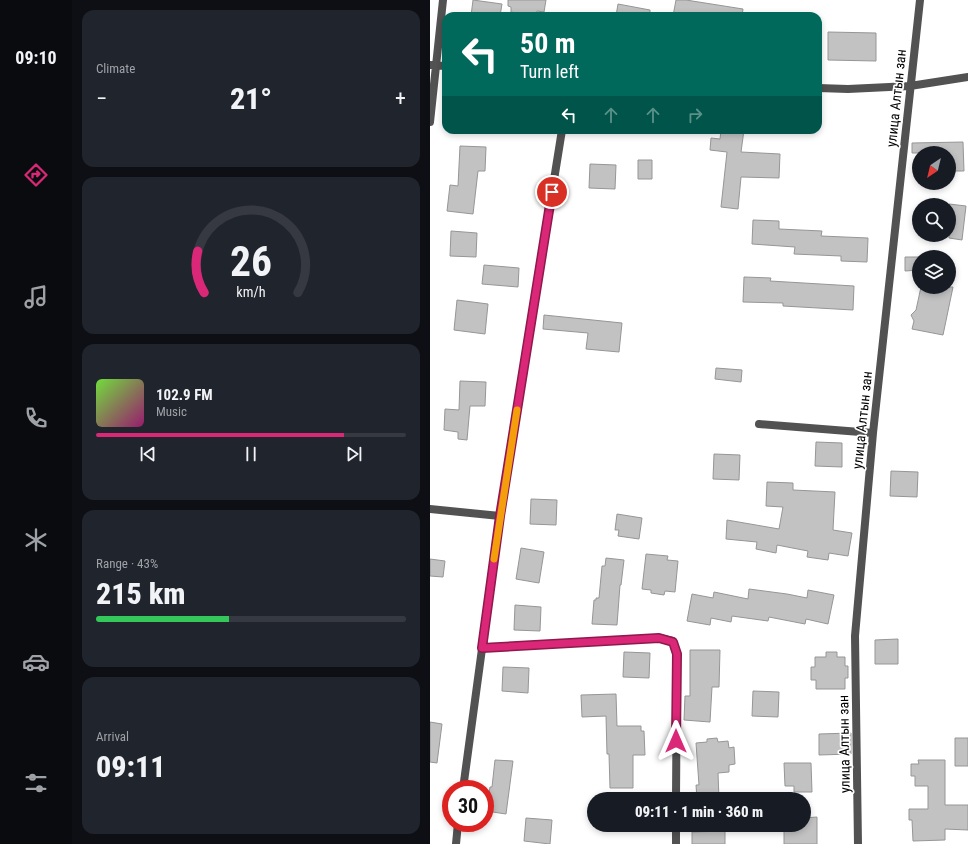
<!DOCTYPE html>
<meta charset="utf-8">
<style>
:root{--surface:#171b24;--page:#20242c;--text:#f1f3f6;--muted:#9ea1a6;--line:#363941;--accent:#db2777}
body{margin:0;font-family:"Roboto Condensed",sans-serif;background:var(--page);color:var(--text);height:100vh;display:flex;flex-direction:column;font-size:15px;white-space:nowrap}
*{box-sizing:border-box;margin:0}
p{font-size:13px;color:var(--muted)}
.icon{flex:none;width:22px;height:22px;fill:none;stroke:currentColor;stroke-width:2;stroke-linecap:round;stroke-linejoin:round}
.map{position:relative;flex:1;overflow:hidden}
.drawer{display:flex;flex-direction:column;gap:10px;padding:10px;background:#0d0f14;width:358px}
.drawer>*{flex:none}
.banner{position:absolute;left:12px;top:12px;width:380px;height:122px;border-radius:12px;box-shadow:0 2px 6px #0003;background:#00695c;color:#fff;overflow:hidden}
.needle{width:26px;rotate:215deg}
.buttons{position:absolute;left:482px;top:146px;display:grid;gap:8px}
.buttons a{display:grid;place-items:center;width:44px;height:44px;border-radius:50%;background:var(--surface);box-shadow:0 2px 6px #0003;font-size:20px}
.speed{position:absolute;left:12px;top:780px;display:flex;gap:8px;font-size:20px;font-weight:700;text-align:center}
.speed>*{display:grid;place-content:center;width:52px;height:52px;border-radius:50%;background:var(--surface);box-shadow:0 2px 6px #0003;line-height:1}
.speed .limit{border:6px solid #d22;background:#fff;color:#111}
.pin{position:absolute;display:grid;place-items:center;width:34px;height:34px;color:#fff;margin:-17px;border:2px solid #fff;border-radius:50%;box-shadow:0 1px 4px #0007}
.me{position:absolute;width:44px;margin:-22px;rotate:0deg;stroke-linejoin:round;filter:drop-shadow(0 0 3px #0008)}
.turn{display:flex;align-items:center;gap:14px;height:84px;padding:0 12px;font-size:18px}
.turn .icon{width:52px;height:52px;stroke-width:2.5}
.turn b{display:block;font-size:28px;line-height:34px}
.lanes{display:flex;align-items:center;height:38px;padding:0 12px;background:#0003;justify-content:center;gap:20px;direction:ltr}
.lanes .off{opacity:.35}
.big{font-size:30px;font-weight:800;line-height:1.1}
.drawer .widget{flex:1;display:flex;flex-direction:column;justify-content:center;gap:6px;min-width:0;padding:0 14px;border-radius:12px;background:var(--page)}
.drawer .dial{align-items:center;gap:0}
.dial svg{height:104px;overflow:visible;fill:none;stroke:var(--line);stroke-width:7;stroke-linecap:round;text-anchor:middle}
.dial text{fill:var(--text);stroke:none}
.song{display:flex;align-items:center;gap:12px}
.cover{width:48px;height:48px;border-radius:6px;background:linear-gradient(135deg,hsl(100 70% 55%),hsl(320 70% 35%))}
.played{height:4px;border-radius:2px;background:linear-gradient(90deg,var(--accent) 80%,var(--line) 80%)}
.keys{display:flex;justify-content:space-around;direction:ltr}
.heat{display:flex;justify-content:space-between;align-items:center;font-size:22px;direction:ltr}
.charge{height:6px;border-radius:3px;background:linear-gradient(90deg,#34c759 43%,var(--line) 0)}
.trip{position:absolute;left:157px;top:792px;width:224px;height:40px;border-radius:20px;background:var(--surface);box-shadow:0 2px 6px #0003;font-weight:800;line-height:40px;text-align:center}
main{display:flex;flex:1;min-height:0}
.dock{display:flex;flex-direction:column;width:72px;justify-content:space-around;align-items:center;background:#090b0e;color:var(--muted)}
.dock .icon{width:28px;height:28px}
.dock .on{color:var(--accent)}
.dock b{font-size:18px;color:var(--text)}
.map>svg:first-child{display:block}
.building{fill:#c2c2c2;stroke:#969696}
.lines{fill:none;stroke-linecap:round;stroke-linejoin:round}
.minor{stroke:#525252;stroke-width:8}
.route-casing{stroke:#8e194d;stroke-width:10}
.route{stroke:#db2777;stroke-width:7}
.slow{stroke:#f59e0b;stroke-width:7}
.labels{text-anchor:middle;stroke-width:3.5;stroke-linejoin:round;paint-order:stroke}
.street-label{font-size:14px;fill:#000;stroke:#fff}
</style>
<main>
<nav class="dock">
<b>09:10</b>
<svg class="icon on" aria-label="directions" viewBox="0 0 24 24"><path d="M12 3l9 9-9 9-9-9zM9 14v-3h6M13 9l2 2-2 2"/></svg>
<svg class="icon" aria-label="music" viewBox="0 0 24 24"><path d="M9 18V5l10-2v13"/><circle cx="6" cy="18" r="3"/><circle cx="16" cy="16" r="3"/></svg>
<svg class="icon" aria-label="phone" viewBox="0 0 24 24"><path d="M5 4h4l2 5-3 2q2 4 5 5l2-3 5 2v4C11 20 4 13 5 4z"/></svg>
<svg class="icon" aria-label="climate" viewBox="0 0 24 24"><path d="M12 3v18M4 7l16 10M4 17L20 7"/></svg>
<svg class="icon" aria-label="car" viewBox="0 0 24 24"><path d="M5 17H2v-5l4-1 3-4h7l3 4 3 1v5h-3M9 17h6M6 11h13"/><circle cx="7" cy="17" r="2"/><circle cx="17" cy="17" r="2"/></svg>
<svg class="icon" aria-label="filters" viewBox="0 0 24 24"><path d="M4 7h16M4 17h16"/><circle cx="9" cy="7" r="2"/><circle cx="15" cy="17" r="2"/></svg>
</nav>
<section class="drawer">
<div class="widget"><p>Climate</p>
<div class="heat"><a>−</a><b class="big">21°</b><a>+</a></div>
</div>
<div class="widget dial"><svg viewBox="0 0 100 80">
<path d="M14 69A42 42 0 1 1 86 69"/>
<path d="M14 69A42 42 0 0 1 9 37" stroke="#db2777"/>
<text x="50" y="56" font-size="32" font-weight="700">26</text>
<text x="50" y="72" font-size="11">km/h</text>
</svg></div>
<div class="widget">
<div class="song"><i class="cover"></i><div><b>102.9 FM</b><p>Music</p></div></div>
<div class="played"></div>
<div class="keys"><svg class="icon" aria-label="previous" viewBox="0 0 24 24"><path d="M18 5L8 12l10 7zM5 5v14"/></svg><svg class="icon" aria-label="pause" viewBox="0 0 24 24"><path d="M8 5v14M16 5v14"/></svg><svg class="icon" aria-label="next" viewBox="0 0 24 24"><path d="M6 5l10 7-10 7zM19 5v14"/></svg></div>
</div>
<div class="widget"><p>Range · 43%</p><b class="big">215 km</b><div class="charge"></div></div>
<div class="widget"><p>Arrival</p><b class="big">09:11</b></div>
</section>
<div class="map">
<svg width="538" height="844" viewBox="0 0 538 844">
<rect width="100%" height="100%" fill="#fff"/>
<path class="building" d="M43 0 72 4 70 16H41Z
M78 0H116L114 12 107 11 106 16H93V14L81 12V7L78 6Z
M246 0H256L313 9 312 16H243Z
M188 4 220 10V16H186Z
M398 32 446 33V61L398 60Z
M291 130H314L311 152 350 154 349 178 311 177 308 209 291 207 297 152 280 150 281 138 290 139Z
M533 142 534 171H519V153H482V143Z
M30 146 56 147 55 171H48L43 214 17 211 20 185 28 186Z
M208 160H222V179H208Z
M160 164 186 165 185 189 159 188Z
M519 204 536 206 532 240 519 238Z
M323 220 349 221V229L392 231 391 236 438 238 437 262 411 261V256L364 254 365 247 322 244Z
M21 231 47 233 46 257 20 256Z
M475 257H489V270L475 271Z
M54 265 89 268 88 287 52 284Z
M314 277 341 278 340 281 424 286 423 310 353 306V303L313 302Z
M491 287H523L513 335 482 329 484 321 481 315 486 310Z
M27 300 58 304 55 334 24 330Z
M114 315 192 323 189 352 156 349 158 333 113 329Z
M286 368 312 370 311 382 285 379Z
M30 381 56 382 55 406H40L37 440 28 439V432L14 430 15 409 29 410Z
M386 442 412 443V467L385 466Z
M284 454 310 455 309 480 283 479Z
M461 471 488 472 487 497 460 496Z
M337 482 363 483V490L405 492 403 530 422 533 418 556 399 553 398 560 377 557 378 551 347 545 346 553 326 549 327 542 296 539 297 520 349 529 353 507 336 506Z
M101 499 127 500 126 525 100 524Z
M187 514 212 518 209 539 188 536 189 530H185Z
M91 548 114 552 109 583 86 579Z
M216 554 238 556 237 560 248 561 245 592 235 591 234 595 221 593V590L212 589Z
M176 558 194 560 191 585H190L187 625 162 624 164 600H166V598H169L172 566H175Z
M0 559 15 561 13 577 0 576Z
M319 589 357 594 377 598 378 590 404 595 398 624 376 619 375 624 339 617 338 621 302 616 301 622 281 618 280 625 257 621 262 594 283 598 284 592 318 599Z
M85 605 111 607 110 631 84 630Z
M468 639V664H445V640Z
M260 650H290L289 687H282L280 722 254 720 255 696H260Z
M194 652 220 653 219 678 193 677Z
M396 652H407V657H415V666H418V678H415V689H386V680H381V667H385V657H396Z
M73 667 99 668 98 693 72 691Z
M323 691 349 692 348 717 322 716Z
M186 694 187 726H211V731H214L215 755H203V788H180L179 754H177L176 716 152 717 151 695Z
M0 722 12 724 7 763 0 762Z
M421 733V754L389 755V734Z
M287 738 288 742 298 741 299 748 304 747 305 764 299 765V772L288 773 289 799H267L266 785H269L266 743 277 742V739Z
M525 738H538V766H525Z
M65 760 83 761 76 814 56 811 60 787H62Z
M488 760H515V805H538V830L515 829V840L483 841 482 820H479V809H498V786H485V776H481V764H489Z
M354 763H381L382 792H364V786H355Z
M387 817V844H354V825H374V818Z
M96 818 122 820 120 844 94 841Z
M295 831V844H262V832Z"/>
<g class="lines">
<path class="minor" d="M0 65 16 66
M388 88 418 89 480 86 538 77
M0 122 13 0
M329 424 443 433
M0 509 70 516
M52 648 229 638 243 641 247 654 246 799
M33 789 70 516 132 130
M26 844 28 823
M246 844V825
M428 844 425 636 443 433 490 0"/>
</g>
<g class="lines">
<defs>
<path id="route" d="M122 192 70 516 52 648 229 638 243 642 247 654 246 741"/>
</defs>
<use href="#route" class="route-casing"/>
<use href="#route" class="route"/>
<path class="slow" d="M64 559 87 410"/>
</g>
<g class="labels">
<g class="street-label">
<text transform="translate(466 98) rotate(-84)" y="5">улица Алтын зан</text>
<text transform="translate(432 420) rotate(-84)" y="5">улица Алтын зан</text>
<text transform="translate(414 744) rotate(-91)" y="5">улица Алтын зан</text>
</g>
</g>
</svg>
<div class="buttons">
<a><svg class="needle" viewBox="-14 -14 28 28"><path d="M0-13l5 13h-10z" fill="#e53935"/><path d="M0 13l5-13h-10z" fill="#9ea1a6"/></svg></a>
<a><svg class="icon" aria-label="search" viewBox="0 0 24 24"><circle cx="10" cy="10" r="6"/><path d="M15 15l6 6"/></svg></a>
<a><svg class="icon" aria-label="layers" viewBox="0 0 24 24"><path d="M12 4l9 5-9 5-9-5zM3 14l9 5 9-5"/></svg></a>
</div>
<div class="speed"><div class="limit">30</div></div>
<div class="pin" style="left:122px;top:192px;background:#d93025"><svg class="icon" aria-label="arrive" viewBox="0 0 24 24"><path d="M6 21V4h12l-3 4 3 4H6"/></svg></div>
<svg class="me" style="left:246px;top:741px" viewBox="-20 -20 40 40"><path d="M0-17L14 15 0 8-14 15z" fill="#db2777" stroke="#fff" stroke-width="4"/></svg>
<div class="trip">09:11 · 1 min · 360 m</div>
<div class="banner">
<div class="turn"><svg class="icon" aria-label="left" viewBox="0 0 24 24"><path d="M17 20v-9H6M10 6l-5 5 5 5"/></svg><div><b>50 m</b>Turn left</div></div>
<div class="lanes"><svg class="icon" aria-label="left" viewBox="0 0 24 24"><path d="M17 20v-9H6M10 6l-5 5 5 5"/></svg><svg class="icon off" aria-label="ahead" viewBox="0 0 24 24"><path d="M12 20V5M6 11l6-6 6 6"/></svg><svg class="icon off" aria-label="ahead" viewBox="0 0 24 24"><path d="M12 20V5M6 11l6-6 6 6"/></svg><svg class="icon off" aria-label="right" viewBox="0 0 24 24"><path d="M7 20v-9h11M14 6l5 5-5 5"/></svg></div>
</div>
</div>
</main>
